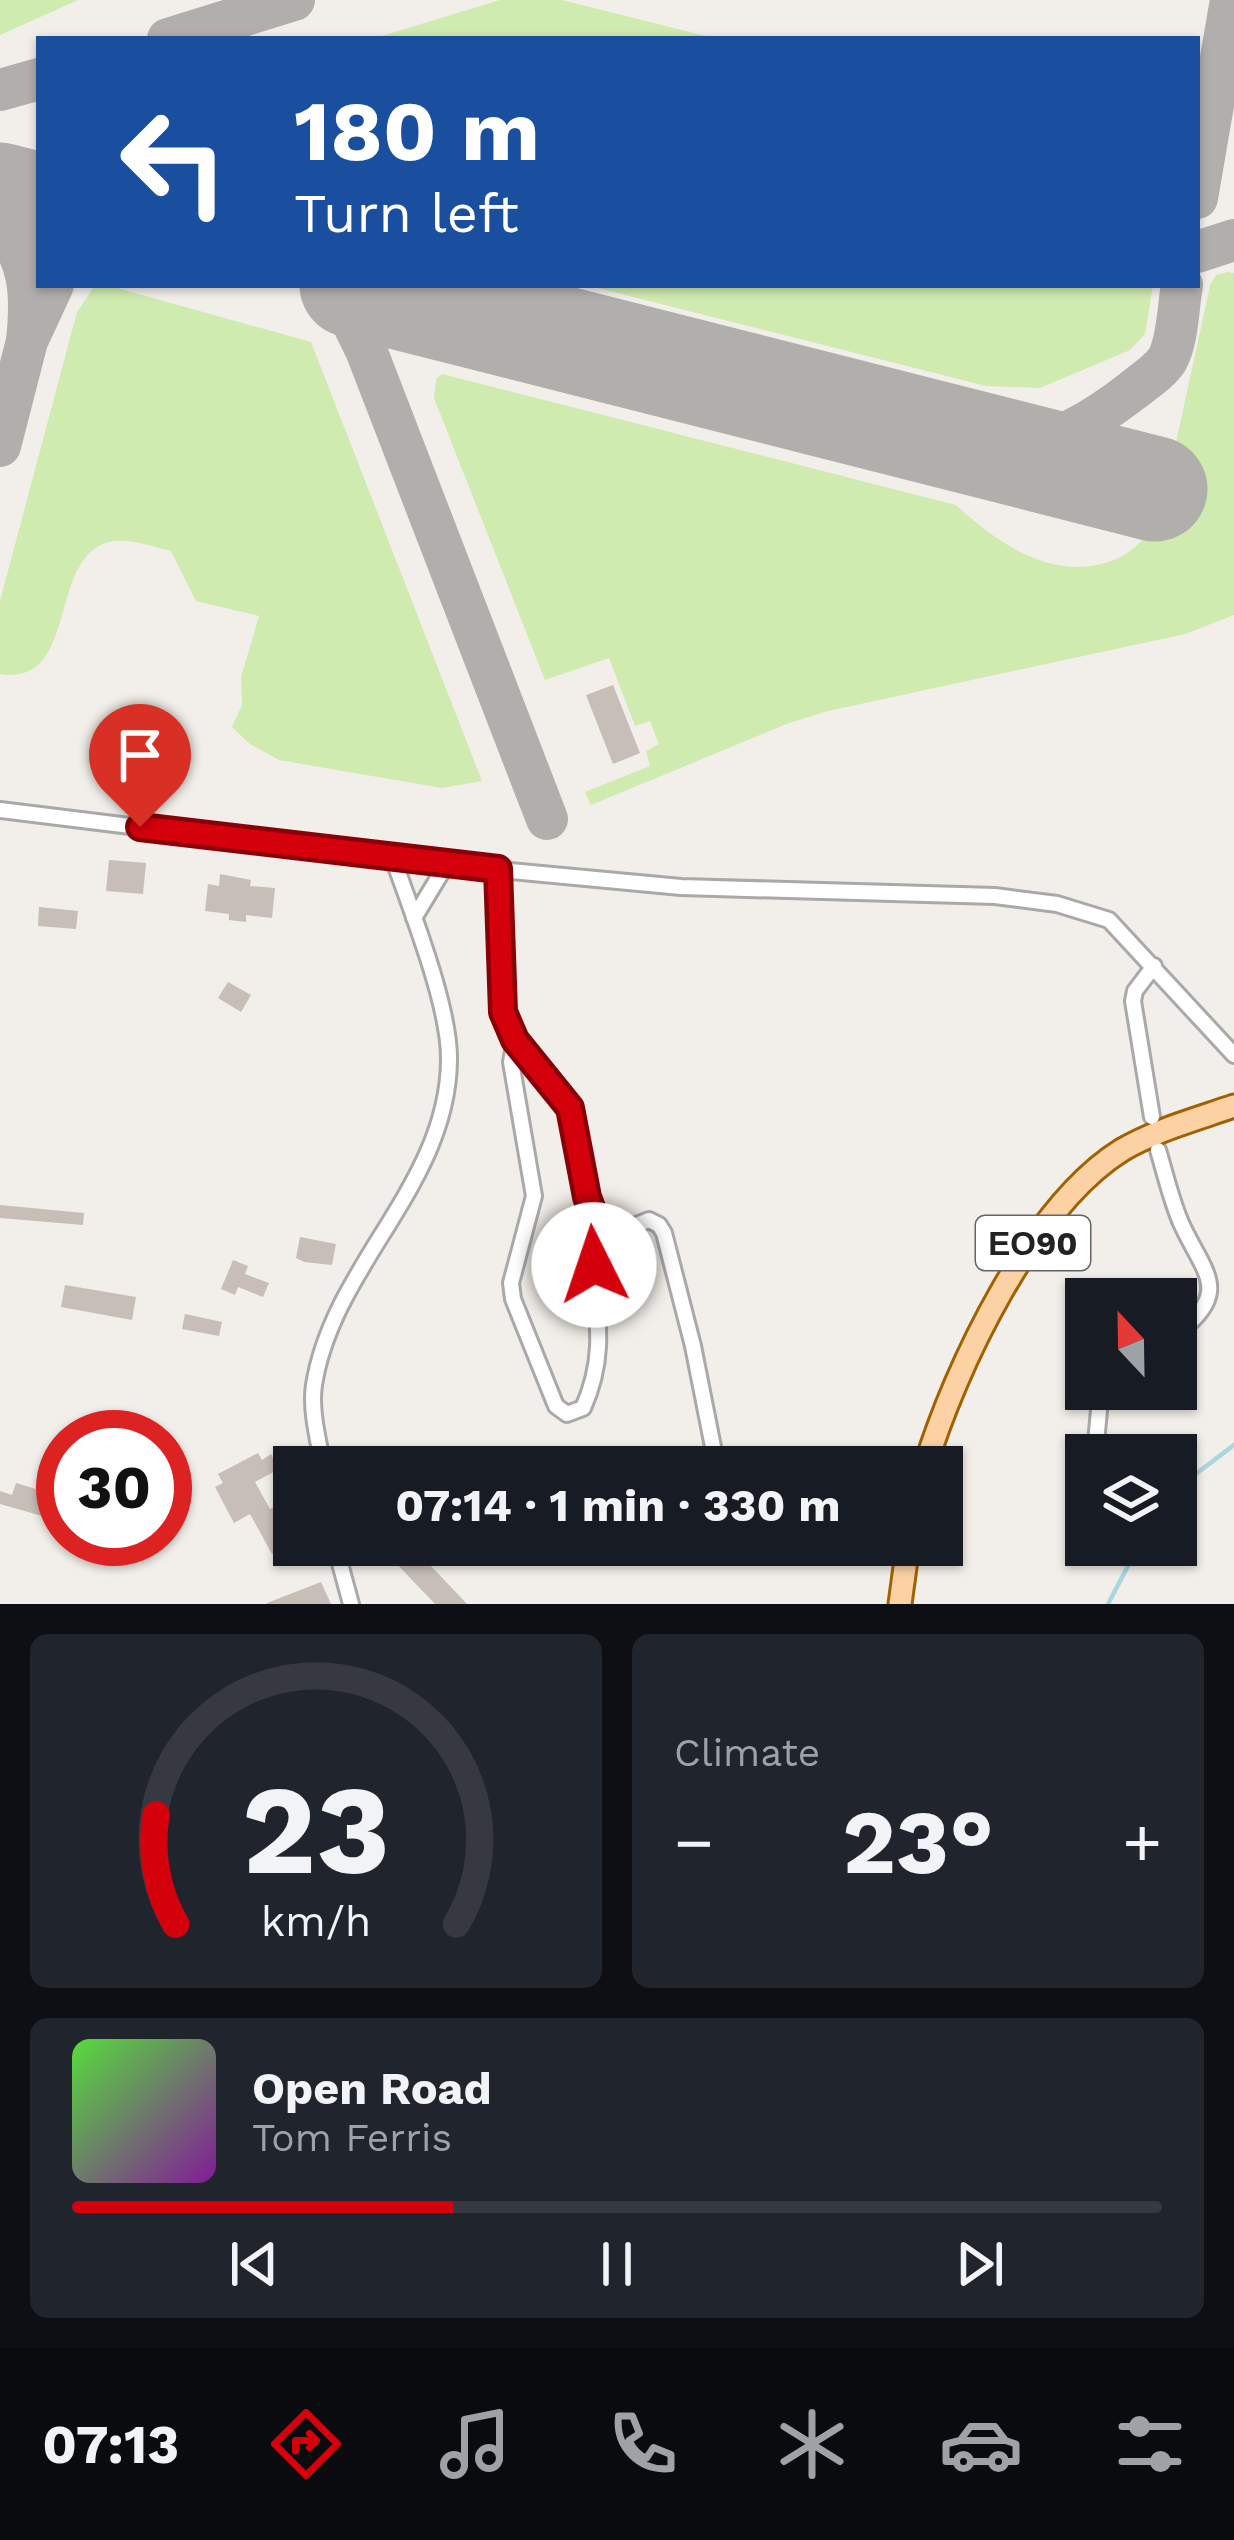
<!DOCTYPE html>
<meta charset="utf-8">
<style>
:root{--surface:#171b24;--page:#20242c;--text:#f1f3f6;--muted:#9ea1a6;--line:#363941;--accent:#d4000c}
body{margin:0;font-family:"Work Sans",sans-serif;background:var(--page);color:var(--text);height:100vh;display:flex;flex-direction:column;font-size:45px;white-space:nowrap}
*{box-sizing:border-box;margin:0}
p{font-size:39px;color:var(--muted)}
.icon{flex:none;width:66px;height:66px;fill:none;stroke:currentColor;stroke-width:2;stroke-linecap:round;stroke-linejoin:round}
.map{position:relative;height:1604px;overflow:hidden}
.drawer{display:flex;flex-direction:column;gap:30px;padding:30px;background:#0d0f14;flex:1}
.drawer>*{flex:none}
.banner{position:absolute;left:36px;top:36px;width:1164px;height:252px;border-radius:0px;box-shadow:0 3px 9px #0004;background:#1a4fa0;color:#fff;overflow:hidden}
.needle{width:78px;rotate:338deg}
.fabs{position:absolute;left:1065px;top:1278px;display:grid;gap:24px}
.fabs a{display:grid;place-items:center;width:132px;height:132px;border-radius:0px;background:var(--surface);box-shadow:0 3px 9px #0004;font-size:60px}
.speed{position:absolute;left:36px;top:1410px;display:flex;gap:24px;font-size:60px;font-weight:700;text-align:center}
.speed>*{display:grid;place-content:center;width:156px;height:156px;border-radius:50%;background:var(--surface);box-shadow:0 3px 9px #0004;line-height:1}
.speed .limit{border:18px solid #d22;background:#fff;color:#111}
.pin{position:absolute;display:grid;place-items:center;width:102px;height:102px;color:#fff;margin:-123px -51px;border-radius:50% 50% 50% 0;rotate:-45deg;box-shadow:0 0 12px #0007}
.pin .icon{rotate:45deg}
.me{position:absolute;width:132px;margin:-66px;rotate:356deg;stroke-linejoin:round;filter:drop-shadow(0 0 9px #0008)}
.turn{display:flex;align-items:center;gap:42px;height:252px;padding:0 60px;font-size:54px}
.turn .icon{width:156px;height:156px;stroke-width:2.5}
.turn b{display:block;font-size:84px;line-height:102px}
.big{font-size:90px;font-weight:700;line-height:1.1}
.drawer .widget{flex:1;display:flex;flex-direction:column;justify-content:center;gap:18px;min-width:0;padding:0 42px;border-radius:18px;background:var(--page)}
.drawer .dial{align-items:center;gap:0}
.dial svg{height:312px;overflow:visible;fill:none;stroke:var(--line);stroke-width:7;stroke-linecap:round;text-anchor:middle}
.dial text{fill:var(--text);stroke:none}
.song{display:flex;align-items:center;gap:36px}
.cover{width:144px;height:144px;border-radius:18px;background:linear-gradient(135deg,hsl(110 70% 55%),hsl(290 70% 35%))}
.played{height:12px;border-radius:6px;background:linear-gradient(90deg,var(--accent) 35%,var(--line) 35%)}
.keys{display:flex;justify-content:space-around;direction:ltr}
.heat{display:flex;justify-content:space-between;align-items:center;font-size:66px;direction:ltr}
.drawer .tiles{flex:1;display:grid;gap:30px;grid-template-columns:1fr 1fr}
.widget:last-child{grid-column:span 2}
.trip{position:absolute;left:273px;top:1446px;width:690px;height:120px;border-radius:0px;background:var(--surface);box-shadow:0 3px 9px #0004;font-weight:700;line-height:120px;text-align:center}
.tab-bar{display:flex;height:192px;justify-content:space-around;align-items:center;background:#090b0e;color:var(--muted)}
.tab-bar .icon{width:84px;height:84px}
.tab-bar .active{color:var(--accent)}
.tab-bar b{font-size:54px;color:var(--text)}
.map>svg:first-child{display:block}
.grass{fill:#d0ebb0}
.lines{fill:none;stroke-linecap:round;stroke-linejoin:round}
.stream{stroke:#aad6df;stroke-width:4.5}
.taxiway{stroke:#b1afac;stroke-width:42}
.runway{stroke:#b1afac;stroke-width:105}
.building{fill:#c7beb8}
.street-casing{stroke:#a9a9a9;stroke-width:20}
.primary-casing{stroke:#a06200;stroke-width:27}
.street{stroke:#fff;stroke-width:14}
.primary{stroke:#fcd1a4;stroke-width:21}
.route-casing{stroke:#8a0008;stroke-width:30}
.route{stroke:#d4000c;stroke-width:21}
.labels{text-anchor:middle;stroke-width:10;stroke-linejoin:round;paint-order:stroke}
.shield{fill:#fff;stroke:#646464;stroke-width:3}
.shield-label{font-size:33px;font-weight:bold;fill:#222}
</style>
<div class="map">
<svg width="1234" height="1604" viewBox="0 0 1234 1604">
<rect width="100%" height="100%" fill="#f2eee9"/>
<path class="grass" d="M0 0H78L0 35Z
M500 0H562L718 39H372Z
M1228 272 1234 273V615L1185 634 828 711 789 723 591 805 585 792 650 766 646 751 659 744 650 721 635 726 609 658 545 680 434 398 436 379 442 374 956 505C997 543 1053 582 1111 561 1128 555 1144 542 1152 526 1166 496 1172 460 1179 429 1189 381 1200 333 1210 285L1216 275Z
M586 285H1153L1145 334 1130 350 1040 388 986 386Z
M110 286 311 342 482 781 442 788 279 760 250 744 232 727 242 705 241 677 259 616 196 601 171 551C154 547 132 539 114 541 45 551 82 687 0 674V601L77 312 94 287Z"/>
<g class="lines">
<path class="stream" d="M1176 1489 1234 1445
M1108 1604 1139 1545"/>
<path class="taxiway" d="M168 39 294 0
M0 90 39 79
M1197 198 1231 0
M0 222C30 261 32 293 27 341L53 285
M1197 252 1234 240
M323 285 348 313 366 350 547 819
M0 446 27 341
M1004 451C1054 444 1092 422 1132 391 1143 382 1159 372 1167 360 1178 341 1178 307 1182 285"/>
<path class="runway" d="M0 195 39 205
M352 285 1155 489"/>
</g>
<path class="building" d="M613 685 640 753 613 764 586 695Z
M109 860 146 863 143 894 106 891Z
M220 874 251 880 250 886 275 888 272 918 246 915V922L229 920V914L205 911 208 884 219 886Z
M39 907 78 911 76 929 38 926Z
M228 982 251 995 241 1012 218 998Z
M0 1205 84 1213 83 1225 0 1218Z
M300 1237 336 1244 332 1265 304 1262 296 1258Z
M233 1260 248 1266 245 1274 269 1283 263 1297 238 1287 235 1295 221 1289Z
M65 1285 136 1297 132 1320 61 1307Z
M185 1314 222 1322 219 1336 182 1329Z
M258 1453 262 1460 271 1454 279 1469 255 1482 270 1509 285 1501 294 1518V1542L272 1554 250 1514 234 1523 215 1487 223 1483 218 1474Z
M16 1483 49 1493 42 1516 0 1504V1491L12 1495Z
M409 1545H411L467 1604H435L393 1560Z
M321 1582 331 1604H267V1603Z"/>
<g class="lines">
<defs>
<path id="street" d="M0 810 446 865 681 887 995 896 1057 904 1109 920 1234 1055
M498 869 506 1022C522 1054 553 1074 570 1106 588 1144 577 1191 600 1228L626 1229 649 1220 659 1225 664 1233 693 1346 717 1467
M414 918 446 865
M515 1040 511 1062 534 1196 511 1283 513 1299 556 1406 567 1414 583 1408C612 1344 591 1298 590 1232L597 1224
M1152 1117 1133 1001 1135 991 1154 966
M1158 1150C1165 1173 1171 1200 1181 1223 1203 1272 1234 1292 1176 1334
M1095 1453 1101 1389
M323 1467C319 1442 310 1411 314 1385 333 1265 448 1185 449 1060 450 1007 411 910 393 858
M335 1545 351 1604"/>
<path id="primary" d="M925 1467C955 1368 1032 1206 1122 1150 1156 1130 1197 1119 1234 1106
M900 1604 908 1545"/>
</defs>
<use href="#street" class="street-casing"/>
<use href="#primary" class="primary-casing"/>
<use href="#street" class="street"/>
<use href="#primary" class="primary"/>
</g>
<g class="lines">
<defs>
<path id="route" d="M140 827 498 869 503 1012 515 1040 570 1108 587 1197 597 1224 590 1232 594 1265"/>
</defs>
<use href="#route" class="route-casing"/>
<use href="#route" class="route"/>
</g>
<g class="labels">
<rect class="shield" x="976" y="1216" width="114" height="54" rx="9"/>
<g class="shield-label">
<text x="1033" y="1255">ΕΟ90</text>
</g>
</g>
</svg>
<div class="fabs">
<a><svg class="needle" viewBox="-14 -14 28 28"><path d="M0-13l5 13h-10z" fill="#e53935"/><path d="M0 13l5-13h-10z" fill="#9ea1a6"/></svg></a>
<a><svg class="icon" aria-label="layers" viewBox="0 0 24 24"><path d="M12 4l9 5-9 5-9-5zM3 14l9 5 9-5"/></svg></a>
</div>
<div class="speed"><div class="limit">30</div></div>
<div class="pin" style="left:140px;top:827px;background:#d93025"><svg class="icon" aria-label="arrive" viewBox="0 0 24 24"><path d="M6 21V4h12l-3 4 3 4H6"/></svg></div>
<svg class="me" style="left:594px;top:1265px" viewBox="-20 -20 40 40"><circle r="19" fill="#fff"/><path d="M0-13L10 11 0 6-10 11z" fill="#d4000c"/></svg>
<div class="trip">07:14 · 1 min · 330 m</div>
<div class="banner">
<div class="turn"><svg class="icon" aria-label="left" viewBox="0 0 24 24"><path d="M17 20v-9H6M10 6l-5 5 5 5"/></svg><div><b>180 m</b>Turn left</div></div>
</div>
</div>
<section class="drawer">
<div class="tiles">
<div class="widget dial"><svg viewBox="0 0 100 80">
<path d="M14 69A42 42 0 1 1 86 69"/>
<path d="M14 69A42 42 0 0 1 9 41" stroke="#d4000c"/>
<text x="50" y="56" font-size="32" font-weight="700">23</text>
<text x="50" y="72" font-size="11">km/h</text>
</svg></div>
<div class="widget"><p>Climate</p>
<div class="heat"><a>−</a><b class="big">23°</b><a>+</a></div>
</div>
<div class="widget">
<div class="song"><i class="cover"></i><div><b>Open Road</b><p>Tom Ferris</p></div></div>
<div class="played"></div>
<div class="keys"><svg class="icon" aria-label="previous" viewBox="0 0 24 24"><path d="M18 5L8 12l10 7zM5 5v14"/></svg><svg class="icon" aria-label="pause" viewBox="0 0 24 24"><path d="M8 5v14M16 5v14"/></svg><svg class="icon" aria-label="next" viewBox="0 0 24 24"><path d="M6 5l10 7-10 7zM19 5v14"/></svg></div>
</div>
</div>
</section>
<nav class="tab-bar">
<b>07:13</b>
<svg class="icon active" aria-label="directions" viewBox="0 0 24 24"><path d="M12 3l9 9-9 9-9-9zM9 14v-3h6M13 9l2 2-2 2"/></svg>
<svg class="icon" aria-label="music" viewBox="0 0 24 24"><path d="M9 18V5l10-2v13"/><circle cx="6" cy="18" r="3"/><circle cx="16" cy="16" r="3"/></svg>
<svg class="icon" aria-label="phone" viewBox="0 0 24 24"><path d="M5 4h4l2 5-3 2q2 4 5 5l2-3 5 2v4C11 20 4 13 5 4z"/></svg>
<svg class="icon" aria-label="climate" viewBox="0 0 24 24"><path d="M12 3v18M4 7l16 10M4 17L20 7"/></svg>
<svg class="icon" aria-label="car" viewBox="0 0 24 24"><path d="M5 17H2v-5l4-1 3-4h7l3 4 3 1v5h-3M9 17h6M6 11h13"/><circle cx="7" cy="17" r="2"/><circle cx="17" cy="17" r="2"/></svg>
<svg class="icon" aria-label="filters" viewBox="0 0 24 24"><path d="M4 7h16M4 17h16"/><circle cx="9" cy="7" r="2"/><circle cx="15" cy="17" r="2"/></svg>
</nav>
